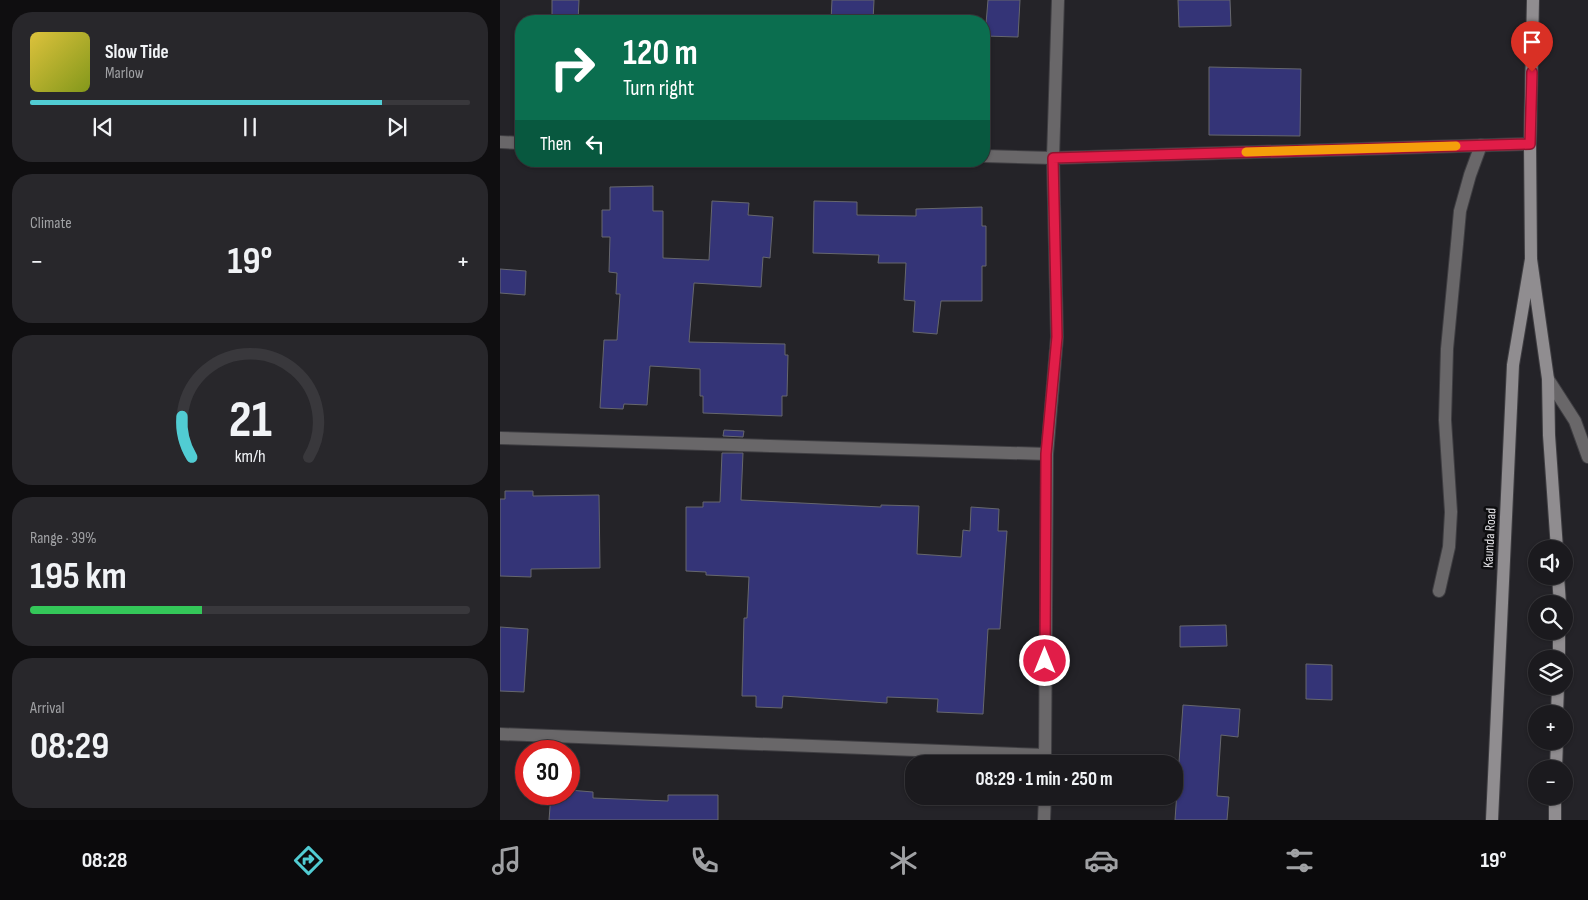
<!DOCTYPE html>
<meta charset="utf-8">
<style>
:root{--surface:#1b1a1e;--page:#28272b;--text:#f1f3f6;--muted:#a0a1a4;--line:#39383c;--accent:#51ccd3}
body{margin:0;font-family:"Sofia Sans Condensed",sans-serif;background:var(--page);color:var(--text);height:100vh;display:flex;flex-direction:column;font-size:19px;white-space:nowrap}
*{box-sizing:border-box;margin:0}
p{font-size:16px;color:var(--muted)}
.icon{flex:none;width:28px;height:28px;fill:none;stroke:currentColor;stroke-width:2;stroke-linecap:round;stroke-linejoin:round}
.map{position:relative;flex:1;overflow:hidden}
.panel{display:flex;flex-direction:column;gap:12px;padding:12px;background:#0f0e10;width:500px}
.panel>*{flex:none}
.banner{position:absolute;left:15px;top:15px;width:475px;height:152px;border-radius:20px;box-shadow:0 1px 4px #0004,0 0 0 1px var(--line);background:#0b6e4f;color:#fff;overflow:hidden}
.tools{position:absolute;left:1028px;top:540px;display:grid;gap:10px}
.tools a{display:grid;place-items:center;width:45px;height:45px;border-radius:50%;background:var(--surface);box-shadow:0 1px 4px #0004,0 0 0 1px var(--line);font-size:25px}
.speed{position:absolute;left:15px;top:740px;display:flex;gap:10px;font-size:25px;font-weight:700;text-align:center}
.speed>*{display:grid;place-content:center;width:65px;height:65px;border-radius:50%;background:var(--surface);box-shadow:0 1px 4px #0004,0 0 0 1px var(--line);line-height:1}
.speed .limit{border:8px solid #d22;background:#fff;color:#111}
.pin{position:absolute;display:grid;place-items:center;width:42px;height:42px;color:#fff;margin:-51px -21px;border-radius:50% 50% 50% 0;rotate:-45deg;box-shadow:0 0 5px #0007}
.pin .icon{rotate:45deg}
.me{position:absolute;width:55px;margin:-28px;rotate:0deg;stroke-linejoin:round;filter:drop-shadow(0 0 4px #0008)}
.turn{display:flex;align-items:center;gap:18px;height:105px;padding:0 25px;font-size:22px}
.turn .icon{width:65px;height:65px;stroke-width:2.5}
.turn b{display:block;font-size:35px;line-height:42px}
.then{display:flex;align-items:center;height:48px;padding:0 25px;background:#0003;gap:10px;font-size:19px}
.big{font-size:38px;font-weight:700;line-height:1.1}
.panel .widget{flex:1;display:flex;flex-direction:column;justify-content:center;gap:8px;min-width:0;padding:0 18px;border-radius:20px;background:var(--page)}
.panel .dial{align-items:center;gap:0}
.dial svg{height:130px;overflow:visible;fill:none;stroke:var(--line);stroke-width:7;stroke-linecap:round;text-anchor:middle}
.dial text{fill:var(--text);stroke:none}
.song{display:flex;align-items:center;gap:15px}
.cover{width:60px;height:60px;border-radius:8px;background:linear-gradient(135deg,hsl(50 70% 55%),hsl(70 70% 35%))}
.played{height:5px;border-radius:2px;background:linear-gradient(90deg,var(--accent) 80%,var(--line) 80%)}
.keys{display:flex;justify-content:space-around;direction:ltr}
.heat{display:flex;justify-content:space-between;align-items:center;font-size:28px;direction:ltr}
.charge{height:8px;border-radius:4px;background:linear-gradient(90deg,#34c759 39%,var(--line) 0)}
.trip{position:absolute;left:405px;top:755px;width:278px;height:50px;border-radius:20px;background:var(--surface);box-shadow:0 1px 4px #0004,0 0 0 1px var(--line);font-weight:700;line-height:50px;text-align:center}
.tab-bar{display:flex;height:80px;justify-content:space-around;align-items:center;background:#0b0a0c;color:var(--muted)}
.tab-bar .icon{width:35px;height:35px}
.tab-bar .on{color:var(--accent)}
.tab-bar b{font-size:22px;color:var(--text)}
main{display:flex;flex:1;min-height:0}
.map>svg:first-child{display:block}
.building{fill:#343477;stroke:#66676d}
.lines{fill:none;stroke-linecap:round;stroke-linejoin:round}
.lane-casing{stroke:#3f3e42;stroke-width:14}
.street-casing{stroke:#3f3e42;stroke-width:14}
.secondary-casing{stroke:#3f3e42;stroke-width:14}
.lane{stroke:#696769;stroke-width:12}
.street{stroke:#696769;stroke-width:12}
.secondary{stroke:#908d90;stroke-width:12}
.route-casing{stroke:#92132f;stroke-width:12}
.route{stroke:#e11d48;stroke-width:9}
.slow{stroke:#f59e0b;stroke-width:9}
.labels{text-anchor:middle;stroke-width:5;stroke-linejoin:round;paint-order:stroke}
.street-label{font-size:14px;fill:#e2e1e5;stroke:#0d0d0f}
</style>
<main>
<section class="panel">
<div class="widget">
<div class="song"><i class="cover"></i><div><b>Slow Tide</b><p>Marlow</p></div></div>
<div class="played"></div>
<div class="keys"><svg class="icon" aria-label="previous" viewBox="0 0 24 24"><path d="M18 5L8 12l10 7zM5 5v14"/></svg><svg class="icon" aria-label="pause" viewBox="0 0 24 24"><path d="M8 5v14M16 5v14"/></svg><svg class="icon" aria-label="next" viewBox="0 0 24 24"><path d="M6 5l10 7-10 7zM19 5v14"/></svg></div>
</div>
<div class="widget"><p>Climate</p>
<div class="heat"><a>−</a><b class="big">19°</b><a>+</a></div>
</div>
<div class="widget dial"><svg viewBox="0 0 100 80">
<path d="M14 69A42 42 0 1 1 86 69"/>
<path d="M14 69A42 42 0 0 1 8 44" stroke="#51ccd3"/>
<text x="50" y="56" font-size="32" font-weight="700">21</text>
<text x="50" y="72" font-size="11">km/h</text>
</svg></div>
<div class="widget"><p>Range · 39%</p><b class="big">195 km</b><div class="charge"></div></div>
<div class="widget"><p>Arrival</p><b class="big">08:29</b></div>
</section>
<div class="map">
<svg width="1088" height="820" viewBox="0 0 1088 820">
<rect width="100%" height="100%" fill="#242328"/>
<path class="building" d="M52 0H79L78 21H52Z
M332 0H374L373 21H331Z
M488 0H520L518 37 485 36Z
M678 0H730L731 26 679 27Z
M709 67 801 69 800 136 709 135Z
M153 186V211H163V258L209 260 212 201 249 203 248 215 273 217 270 258 263 257 261 287 194 283 189 342 285 344V355H288L287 396H282V416L203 413V396H200V369L150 366 147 405 124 404 123 409 100 408 104 340H117L120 294H116L117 273 109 272 110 237H102V210H110V187Z
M314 201 357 202V215L416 216V209L482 207V226H486V266H482V301H441L437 334 413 332 415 301 404 300 406 263H378L379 255 313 253Z
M0 269 26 271 25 295 0 293Z
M224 430 244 431 243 437 223 436Z
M222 453H243L241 500 381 507V505L419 506 417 554 461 557 463 530 470 531 471 507 499 509 498 531H507L500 629H488L483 714 437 712 438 699 387 697V703L283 696 282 708 256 707V696H242L244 618H247L249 577 206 575V572L186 571V507H203V502H220Z
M5 491H33V496L99 495 100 568 31 569V577L0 576V499H5Z
M726 625 727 646 680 647V626Z
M0 627 28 629 24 692 0 691Z
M806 664 832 665V700L806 699Z
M683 705 740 709 738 737 721 735 717 796 729 797 727 820H675Z
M69 790 93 792V798L168 801V795H218V820H49L51 794H69Z"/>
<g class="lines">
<defs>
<path id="lane" d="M939 591 949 547 951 512 945 420 947 349 957 244 960 211 970 175 981 145"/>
<path id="street" d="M0 142 21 143
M484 156 553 158 1030 144
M1048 379 1075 421 1088 457
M0 438 547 454
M0 734 545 755
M545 764 547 454 557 337 553 158 558 0
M544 820 545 796"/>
<path id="secondary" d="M1033 0 1030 144 1031 259 1048 379 1049 435 1057 549
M1058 576 1060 604
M1059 659V631
M1057 714 1058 686
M1056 769 1057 741
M992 820 1013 365 1031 259
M1055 820V796"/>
</defs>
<use href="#lane" class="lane-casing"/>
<use href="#street" class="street-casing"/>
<use href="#secondary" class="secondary-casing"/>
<use href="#lane" class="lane"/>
<use href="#street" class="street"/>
<use href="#secondary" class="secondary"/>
</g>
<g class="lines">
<defs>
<path id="route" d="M545 661 546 454 557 337 553 158 1030 144 1032 72"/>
</defs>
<use href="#route" class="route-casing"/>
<use href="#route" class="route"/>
<path class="slow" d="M746 152 956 146"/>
</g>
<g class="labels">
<g class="street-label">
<text transform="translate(989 538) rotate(-87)" y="5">Kaunda Road</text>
</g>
</g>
</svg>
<div class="tools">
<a><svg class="icon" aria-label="sound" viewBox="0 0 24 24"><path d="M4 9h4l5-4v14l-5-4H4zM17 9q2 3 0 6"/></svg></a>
<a><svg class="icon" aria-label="search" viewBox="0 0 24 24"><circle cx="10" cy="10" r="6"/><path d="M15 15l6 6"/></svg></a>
<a><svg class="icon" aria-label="layers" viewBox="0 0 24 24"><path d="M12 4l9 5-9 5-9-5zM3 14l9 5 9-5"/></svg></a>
<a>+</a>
<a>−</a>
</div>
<div class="speed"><div class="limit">30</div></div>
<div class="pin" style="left:1032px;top:72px;background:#d93025"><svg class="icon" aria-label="arrive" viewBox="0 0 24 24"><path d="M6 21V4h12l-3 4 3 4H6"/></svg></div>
<svg class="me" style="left:545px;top:661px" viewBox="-20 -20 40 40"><circle r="17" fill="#e11d48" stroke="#fff" stroke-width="3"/><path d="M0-11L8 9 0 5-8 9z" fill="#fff"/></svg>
<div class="trip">08:29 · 1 min · 250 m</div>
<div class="banner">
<div class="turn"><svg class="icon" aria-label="right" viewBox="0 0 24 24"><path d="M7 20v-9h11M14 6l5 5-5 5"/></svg><div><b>120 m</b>Turn right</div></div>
<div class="then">Then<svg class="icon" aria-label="left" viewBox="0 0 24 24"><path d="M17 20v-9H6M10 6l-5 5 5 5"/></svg></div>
</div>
</div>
</main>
<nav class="tab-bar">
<b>08:28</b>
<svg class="icon on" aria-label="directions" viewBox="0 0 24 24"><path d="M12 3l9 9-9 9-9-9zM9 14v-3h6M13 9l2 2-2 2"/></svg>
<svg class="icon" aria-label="music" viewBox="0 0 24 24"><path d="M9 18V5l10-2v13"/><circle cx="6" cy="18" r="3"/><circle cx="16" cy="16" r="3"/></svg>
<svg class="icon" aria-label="phone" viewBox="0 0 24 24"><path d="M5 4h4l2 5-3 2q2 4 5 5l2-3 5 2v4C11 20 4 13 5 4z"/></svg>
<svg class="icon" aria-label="climate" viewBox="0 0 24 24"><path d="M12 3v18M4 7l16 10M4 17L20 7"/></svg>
<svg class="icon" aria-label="car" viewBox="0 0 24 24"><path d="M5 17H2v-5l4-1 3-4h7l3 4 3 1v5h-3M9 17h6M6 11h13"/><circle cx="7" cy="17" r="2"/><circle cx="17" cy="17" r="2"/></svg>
<svg class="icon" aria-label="filters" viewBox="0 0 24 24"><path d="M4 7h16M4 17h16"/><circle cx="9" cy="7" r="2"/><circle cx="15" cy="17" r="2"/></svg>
<b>19°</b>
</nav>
